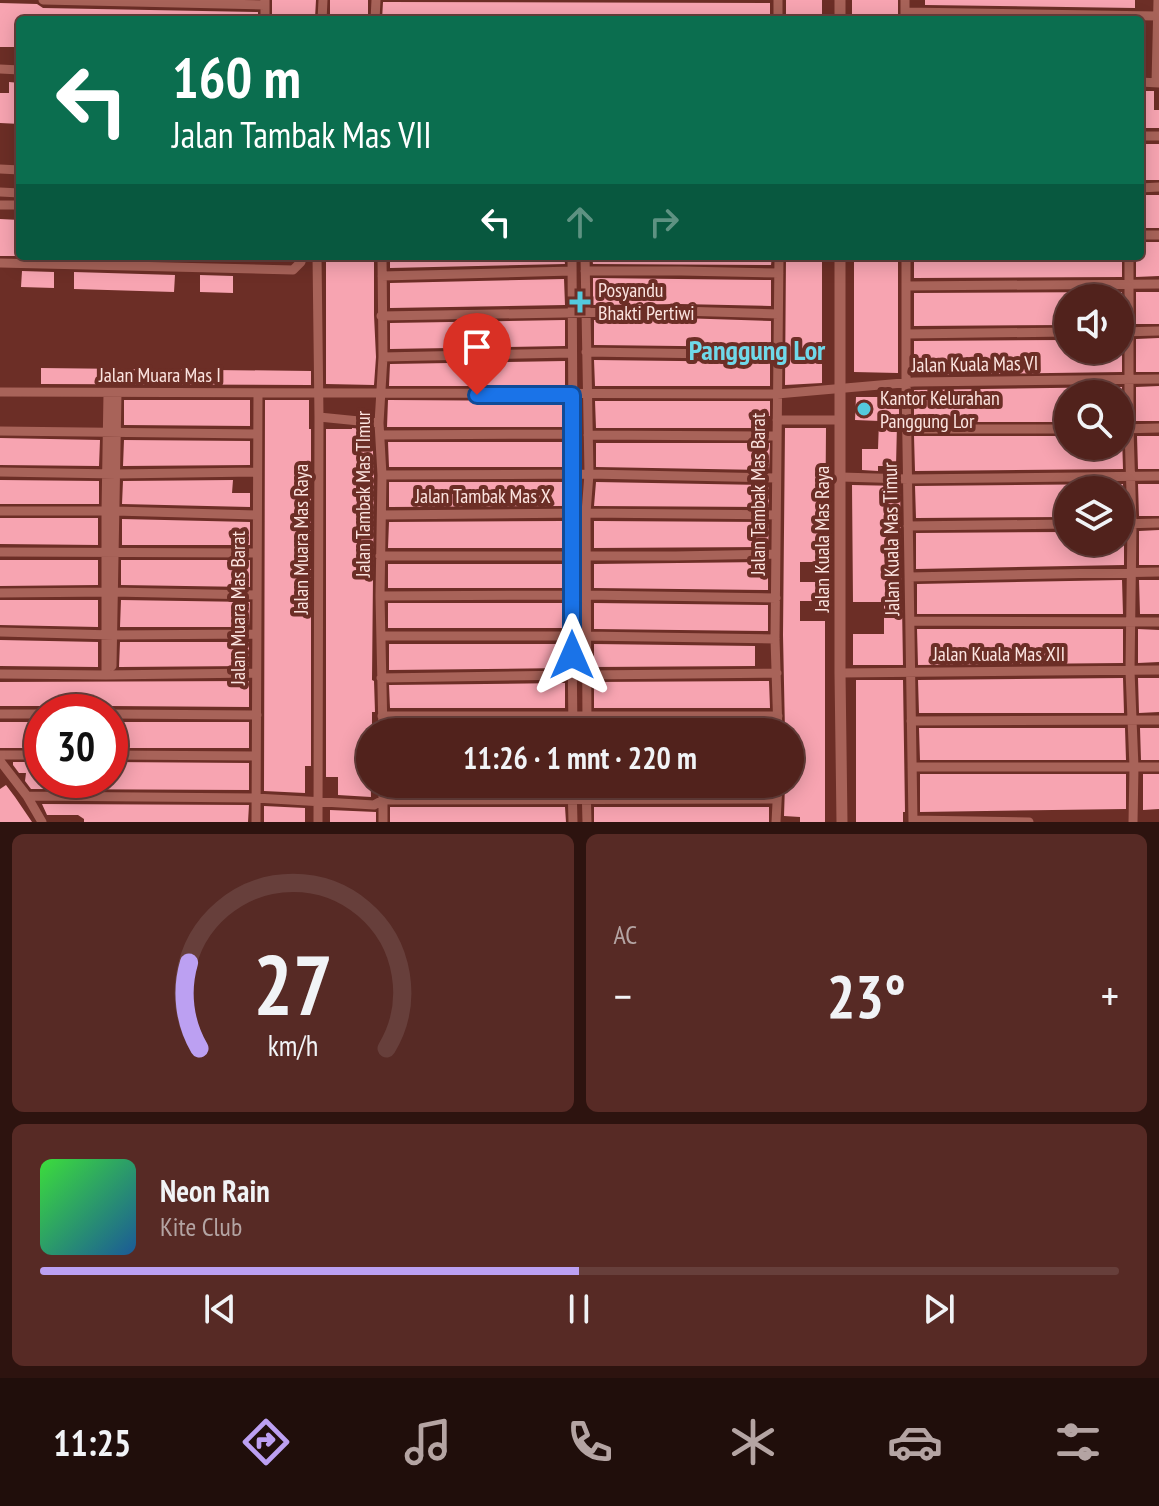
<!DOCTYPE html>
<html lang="id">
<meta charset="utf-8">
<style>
:root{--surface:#51221c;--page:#572a25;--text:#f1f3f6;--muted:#b4a4a3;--line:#673f3b;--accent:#bca0f2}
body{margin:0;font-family:"PT Sans Narrow",sans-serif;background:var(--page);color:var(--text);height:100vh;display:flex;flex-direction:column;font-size:30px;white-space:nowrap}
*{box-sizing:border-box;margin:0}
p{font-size:26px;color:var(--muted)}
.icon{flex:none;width:44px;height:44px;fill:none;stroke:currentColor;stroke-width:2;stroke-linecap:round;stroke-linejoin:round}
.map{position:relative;height:822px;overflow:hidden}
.drawer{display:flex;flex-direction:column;gap:12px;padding:12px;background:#2d130f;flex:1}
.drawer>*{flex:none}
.hud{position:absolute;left:16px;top:16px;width:1128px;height:244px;border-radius:8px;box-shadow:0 4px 20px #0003,0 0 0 2px var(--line);background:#0b6e4f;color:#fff;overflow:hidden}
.tools{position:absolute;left:1054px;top:284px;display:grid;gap:16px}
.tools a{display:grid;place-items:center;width:80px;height:80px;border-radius:50%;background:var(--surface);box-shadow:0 4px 20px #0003,0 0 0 2px var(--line);font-size:40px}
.speed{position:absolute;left:24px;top:694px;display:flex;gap:16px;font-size:40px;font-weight:700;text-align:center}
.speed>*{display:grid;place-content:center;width:104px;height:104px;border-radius:50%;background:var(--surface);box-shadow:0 4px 20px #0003,0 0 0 2px var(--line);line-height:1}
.speed .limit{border:12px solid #d22;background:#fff;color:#111}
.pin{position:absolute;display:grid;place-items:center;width:68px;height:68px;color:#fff;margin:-82px -34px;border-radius:50% 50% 50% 0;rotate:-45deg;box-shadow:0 0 8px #0007}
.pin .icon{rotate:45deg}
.me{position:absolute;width:88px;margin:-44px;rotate:0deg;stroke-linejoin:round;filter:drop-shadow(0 0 6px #0008)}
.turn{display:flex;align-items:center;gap:28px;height:168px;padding:0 24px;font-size:36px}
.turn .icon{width:104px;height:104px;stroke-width:2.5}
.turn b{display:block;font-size:56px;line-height:68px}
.lanes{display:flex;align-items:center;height:76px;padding:0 24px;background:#0003;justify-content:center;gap:40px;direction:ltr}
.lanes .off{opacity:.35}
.big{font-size:60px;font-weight:700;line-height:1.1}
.drawer .widget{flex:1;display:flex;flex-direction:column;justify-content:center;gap:12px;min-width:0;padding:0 28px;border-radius:12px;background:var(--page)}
.drawer .dial{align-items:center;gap:0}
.dial svg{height:208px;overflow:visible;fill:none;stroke:var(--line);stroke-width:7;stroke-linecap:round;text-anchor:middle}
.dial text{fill:var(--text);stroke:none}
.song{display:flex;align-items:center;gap:24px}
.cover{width:96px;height:96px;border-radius:12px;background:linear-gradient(135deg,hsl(120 70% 55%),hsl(210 70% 35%))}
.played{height:8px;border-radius:4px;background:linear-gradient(90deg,var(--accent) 50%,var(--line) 50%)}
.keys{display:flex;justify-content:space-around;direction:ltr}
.heat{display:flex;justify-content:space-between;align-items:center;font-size:44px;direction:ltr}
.drawer .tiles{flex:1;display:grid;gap:12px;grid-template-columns:1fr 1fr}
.widget:last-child{grid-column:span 2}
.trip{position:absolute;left:356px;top:718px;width:448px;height:80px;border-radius:40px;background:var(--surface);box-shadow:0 4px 20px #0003,0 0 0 2px var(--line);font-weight:700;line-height:80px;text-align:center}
.dock{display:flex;height:128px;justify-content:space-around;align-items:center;background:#200e0b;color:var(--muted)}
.dock .icon{width:56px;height:56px}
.dock .selected{color:var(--accent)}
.dock b{font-size:36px;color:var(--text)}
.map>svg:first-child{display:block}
.building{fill:#f7a4b1}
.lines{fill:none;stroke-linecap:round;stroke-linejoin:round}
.minor{stroke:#a86359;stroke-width:9}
.tertiary{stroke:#a86359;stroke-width:11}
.route-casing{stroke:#114b97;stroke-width:20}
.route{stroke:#1a73e8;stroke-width:14}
.poi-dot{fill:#54cadd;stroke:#6c2e26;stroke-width:3}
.labels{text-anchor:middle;stroke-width:8;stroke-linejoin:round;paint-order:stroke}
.poi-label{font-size:20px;fill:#fce4e0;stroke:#6c2e26;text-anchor:start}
.street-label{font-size:20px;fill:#fce4e0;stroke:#6c2e26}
.district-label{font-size:28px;font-weight:bold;fill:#6fd8e9;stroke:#6c2e26}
</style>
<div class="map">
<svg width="1159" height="822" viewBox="0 0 1159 822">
<rect width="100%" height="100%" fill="#6c2e26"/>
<path class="building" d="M272 0H316L315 18 313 20H272Z
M330 0H368V19L330 18Z
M786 0H822V20H786Z
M852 0H898V20H852Z
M925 0H1135V8L925 5Z
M383 2 770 3V20H382Z
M0 3 37 4 43 8 258 12V20H20V47H0Z
M9 82 20 83V124L0 123V93H9Z
M1140 91H1154V110H1159V128H1140Z
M1140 144H1159V180H1140Z
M1140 195H1159V228H1140Z
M0 219 20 220V256H0Z
M1140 242H1159V276L1136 277V256H1140Z
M326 256H374V315L376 357 374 385 326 384Z
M390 256H564L565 264 390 268Z
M592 256H772L771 265 593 264Z
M786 256H822V383L785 385Z
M854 256H898V373L854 372Z
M914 256H1122V277L914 278Z
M22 271 54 272V288L21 287Z
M74 272 175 275 174 292 74 289Z
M200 275 233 276V293L200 292Z
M593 278 771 280V306L680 304 593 305Z
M564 279 565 305 390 308V283Z
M1122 292V324H1120V298H1068V325L914 326V293Z
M1136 292H1159V324H1136Z
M680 318 771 321V347L594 345V320Z
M565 320V346L390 349V323Z
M1159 338V372H1136V339Z
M1120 339H1122V372L914 375V341L1068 340V350H1120Z
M594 360 770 362V386H595Z
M565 361V386H389L390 364Z
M41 368 311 371V385L41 384Z
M1159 386V421H1136V387Z
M1122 387V421L1120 422V394H1068V422H914V390Z
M856 397H899V424H897L896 466H878V471L862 470V449H878L879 421 855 420Z
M124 400H250V426L124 425Z
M265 400H309V429H311V766H305V793L264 791Z
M388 400 565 401V427H387Z
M595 401H770V416H755V428H596Z
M352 428 372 430 374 475 372 680 374 681 375 712H372V732H370L371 797 338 795V777H326V429H352Z
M785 428H826L825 562H800V582H825V601H800V621H825V822H800V817L784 816 785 784H790V732H785L783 635Z
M914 436H1068V446H1120V436H1122L1123 469 915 471Z
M1137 436H1159V469H1138Z
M0 438 100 440 99 466 0 465Z
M124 440 250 441V465L123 466Z
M388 442H565V467H389Z
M596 443H770L769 470 596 467Z
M0 480 99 481V504H0Z
M233 480 232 493H250V507L122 504 123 481Z
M389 482H565L564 506 389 507Z
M596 482 769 485V507L594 506Z
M1123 484 1124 516H1120V490H1068V517L916 518 915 486Z
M1138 484H1159V516H1139Z
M852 485 900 486 903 665H853V634H884V602H853Z
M0 518H98V545L0 544Z
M122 519 250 522V545H122Z
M564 521V548H388L389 522Z
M594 521 769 522 768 547 594 548Z
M1159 530V565H1139V531Z
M1120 531H1124V565L916 569V533L1068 532V542H1120Z
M0 560H98V585L0 586Z
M121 560H250V587L121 585Z
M768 562V590L594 588V564Z
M388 564H564V588H388Z
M1122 580 1123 614H917V584Z
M1139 580H1159V614H1140Z
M0 600H98V627L0 625Z
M121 600 250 602 249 627H120Z
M388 603H564V628H388Z
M594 603 768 605V631L594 629Z
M917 629H1123V663L918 665Z
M1138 629 1159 630V662L1138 663Z
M0 640 98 642V667L0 666Z
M120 642H249V666L119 667Z
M389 644H564L565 668 389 670Z
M594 644 755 646V666L594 667Z
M1123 678 1124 713H919L918 680Z
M1138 678H1159V712L1139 713Z
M856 680H903L905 812H903V822H856Z
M249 681V707L110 706 104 710H48L42 706H0V682Z
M769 681 770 708H594V682Z
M565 683V708H390L389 685Z
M0 722H42V748H0Z
M110 722H249V748H110Z
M390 724H565L566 732H390Z
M594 724H770V732H594Z
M919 728H1125L1126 760H920Z
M1140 728H1159V760H1141Z
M13 762H42V780H110V762L249 763V790L31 789 25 781 26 773H19L13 765Z
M920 774H1126V809L920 812Z
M1143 774H1159V809L1143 810Z
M390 784H565V792H390Z
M594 784H770V792H594Z
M6 785 15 797 32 822H0V789Z
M42 804 249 805 248 822H84V819L78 815H47Z
M264 806 305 808V822H264Z
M390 807H565L566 822H390Z
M594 807H769V822H594Z
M330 810 376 812V822H330Z"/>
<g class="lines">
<path class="minor" d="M43 0 265 5
M778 0V20
M905 12 1157 16
M265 20V0
M322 20 323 0
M375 20 376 0
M905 20V0
M0 69 20 70
M1140 82 1159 83
M1156 83 1158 0
M1140 136H1159
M0 169 20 170
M1140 188 1159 187
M0 192 20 193
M0 205H20
M1140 235H1159
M317 256 319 417 318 822
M382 256 383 357 379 423 382 475 380 596 383 732
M572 256 573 434 571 556 573 732
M585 256 589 474 586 513 587 732
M906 256V383L913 822
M1129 256V429L1132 524 1130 671 1134 767 1133 822
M0 263 293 270 301 262 302 256
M585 271H681L779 273
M382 276 572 271
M907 286 1159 284
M381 316 680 311 778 314
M1120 332 1159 331
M907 334 1068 332
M586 352 777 355
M383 357 572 353
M0 392 777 394 914 382 1159 379
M319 417 379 423
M777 420H840
M907 429H1068
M1120 429 1159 428
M0 431 257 434
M380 435 573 434
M588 435 777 436
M0 472 116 474 257 472
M382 475 589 474 776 478
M841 477 908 479 1159 476
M0 511H115L256 515
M382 515 586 513 776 515
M1120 524 1159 523
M908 526 1068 524
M0 552 256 553
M380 556H675L776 554
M909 577 1159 572
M0 593 113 592 256 595
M586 595 776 598
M380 596 572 595
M910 621 1159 622
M0 632 113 635 256 634
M381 636H585L775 639
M112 666 117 393
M840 673 1159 670
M0 674 106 675 256 673
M106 675V511L108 393
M586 675 777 673
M381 678 572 675
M0 714H42
M110 714 257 715
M382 716H778
M911 721 1159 720
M778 732 775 639 779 256
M0 755H42
M110 755 256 756
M0 761 27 796 42 822
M912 767H1159
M572 784 573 822
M586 784 587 822
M27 796 256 798 374 805 383 800 777 799
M913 820 1029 822
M256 822 258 394
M383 822V784
M776 822 778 784"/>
<path class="tertiary" d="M840 0V20
M840 256V673L842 822"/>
</g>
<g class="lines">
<defs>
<path id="route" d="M477 395H572V655"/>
</defs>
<use href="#route" class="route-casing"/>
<use href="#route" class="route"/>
</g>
<g class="poi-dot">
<path d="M576 290h8v8h8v8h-8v8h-8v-8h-8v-8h8z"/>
<circle cx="864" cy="409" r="8"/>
</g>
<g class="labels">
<g class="poi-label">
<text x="598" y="297">Posyandu<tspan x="598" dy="23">Bhakti Pertiwi</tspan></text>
<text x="880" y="405">Kantor Kelurahan<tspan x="880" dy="23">Panggung Lor</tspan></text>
</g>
<g class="street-label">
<text transform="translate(975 364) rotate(-1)" y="7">Jalan Kuala Mas VI</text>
<text x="160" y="382">Jalan Muara Mas I</text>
<text transform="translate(363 494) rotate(-90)" y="7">Jalan Tambak Mas TImur</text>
<text transform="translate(758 494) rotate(-90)" y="7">Jalan Tambak Mas Barat</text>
<text x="483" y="503">Jalan Tambak Mas X</text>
<text transform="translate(301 539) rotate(-90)" y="7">Jalan Muara Mas Raya</text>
<text transform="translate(822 539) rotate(-90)" y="7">Jalan Kuala Mas Raya</text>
<text transform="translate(891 539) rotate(-91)" y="7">Jalan Kuala Mas Timur</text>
<text transform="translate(238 608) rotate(-90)" y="7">Jalan Muara Mas Barat</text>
<text x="999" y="661">Jalan Kuala Mas XII</text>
</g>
<g class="district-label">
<text x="757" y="360">Panggung Lor</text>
</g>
</g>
</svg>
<div class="tools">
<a><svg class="icon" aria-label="sound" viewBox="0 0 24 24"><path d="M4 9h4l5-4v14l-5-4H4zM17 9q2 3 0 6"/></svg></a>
<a><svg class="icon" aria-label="search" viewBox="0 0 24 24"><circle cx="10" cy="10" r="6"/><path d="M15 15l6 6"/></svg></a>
<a><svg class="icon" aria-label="layers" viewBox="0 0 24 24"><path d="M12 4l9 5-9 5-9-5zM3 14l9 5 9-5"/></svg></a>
</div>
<div class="speed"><div class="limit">30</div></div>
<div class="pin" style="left:477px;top:395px;background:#d93025"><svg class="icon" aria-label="arrive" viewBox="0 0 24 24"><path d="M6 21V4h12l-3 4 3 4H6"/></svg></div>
<svg class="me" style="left:572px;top:655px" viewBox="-20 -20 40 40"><path d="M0-17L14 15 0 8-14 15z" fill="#1a73e8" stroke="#fff" stroke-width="4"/></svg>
<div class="trip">11:26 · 1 mnt · 220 m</div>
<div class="hud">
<div class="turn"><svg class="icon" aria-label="left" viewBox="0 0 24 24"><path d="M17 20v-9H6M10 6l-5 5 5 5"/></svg><div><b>160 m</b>Jalan Tambak Mas VII</div></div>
<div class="lanes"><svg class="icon" aria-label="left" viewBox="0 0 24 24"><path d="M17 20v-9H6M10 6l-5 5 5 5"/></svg><svg class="icon off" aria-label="ahead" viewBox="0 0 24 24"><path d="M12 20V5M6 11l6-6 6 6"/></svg><svg class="icon off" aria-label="right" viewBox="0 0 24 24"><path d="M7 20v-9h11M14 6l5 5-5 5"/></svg></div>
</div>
</div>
<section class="drawer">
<div class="tiles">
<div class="widget dial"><svg viewBox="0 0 100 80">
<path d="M14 69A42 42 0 1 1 86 69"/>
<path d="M14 69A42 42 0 0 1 10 36" stroke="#bca0f2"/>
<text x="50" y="56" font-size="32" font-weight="700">27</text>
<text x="50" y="72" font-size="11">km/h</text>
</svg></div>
<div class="widget"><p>AC</p>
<div class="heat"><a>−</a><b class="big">23°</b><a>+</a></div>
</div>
<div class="widget">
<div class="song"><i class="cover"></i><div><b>Neon Rain</b><p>Kite Club</p></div></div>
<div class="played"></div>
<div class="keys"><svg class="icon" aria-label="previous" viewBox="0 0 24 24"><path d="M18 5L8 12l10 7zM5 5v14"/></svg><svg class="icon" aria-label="pause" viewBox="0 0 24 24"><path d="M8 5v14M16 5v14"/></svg><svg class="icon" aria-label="next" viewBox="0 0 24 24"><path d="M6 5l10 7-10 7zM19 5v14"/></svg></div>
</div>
</div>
</section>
<nav class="dock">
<b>11:25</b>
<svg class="icon selected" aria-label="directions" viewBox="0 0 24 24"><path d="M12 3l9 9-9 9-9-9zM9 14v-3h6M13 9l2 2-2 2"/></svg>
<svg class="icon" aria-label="music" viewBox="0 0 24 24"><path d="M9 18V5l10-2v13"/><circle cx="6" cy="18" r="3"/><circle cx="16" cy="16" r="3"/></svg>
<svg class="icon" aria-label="phone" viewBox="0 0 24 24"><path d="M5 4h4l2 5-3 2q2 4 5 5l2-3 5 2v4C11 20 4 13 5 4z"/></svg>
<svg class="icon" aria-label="climate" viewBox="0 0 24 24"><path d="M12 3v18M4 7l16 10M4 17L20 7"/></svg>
<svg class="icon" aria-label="car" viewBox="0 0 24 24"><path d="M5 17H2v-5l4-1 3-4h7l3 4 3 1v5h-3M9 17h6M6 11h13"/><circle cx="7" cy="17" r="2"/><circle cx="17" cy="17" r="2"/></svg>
<svg class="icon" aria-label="filters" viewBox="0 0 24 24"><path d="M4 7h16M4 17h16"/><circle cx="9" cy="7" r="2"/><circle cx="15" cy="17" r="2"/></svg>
</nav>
